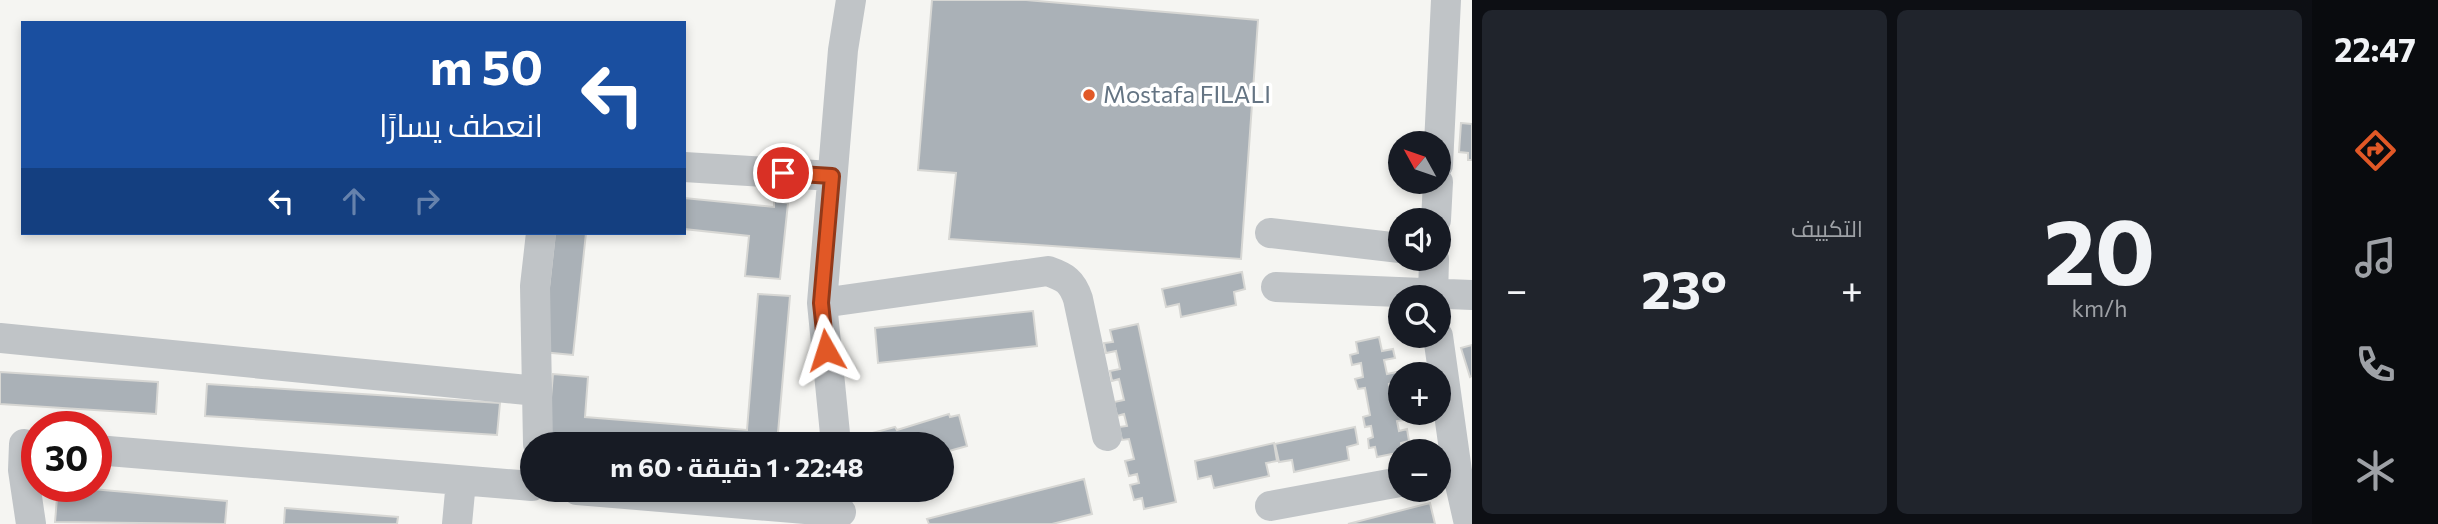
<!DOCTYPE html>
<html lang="ar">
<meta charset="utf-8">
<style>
:root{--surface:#171b24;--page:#20242c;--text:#f1f3f6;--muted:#9ea1a6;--accent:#e15826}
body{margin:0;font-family:Commissioner,Cairo,sans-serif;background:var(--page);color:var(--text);direction:rtl;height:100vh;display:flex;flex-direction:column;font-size:26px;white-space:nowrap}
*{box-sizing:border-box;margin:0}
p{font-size:23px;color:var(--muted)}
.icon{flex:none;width:38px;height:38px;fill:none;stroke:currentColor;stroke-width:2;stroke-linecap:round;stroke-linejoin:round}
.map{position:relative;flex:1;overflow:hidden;direction:ltr}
.panel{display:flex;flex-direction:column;gap:10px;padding:10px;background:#0d0f14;width:840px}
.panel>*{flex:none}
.banner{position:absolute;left:21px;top:21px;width:665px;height:214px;border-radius:0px;box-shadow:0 4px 10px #0003;direction:rtl;background:#1a4fa0;color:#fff;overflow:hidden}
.needle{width:46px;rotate:310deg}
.fabs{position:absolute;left:1388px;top:131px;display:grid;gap:14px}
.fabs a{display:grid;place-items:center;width:63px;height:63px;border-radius:50%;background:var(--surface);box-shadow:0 4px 10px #0003;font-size:35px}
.speed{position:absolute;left:21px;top:411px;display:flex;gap:14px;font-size:35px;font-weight:700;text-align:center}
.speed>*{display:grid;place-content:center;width:91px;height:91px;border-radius:50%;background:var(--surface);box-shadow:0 4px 10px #0003;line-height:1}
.speed .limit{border:10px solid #d22;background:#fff;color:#111}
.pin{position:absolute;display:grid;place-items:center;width:60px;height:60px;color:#fff;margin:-30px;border:4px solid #fff;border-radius:50%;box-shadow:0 2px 7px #0007}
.me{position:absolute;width:77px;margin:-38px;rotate:354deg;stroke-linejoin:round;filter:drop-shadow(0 0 5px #0008)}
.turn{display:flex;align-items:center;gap:24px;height:147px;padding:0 28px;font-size:32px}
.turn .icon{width:91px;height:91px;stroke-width:2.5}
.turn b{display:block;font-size:49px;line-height:60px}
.lanes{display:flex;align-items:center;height:66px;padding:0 28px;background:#0003;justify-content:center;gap:35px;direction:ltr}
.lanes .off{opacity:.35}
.big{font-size:52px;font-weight:700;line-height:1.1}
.panel .card{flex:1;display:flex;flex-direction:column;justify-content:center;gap:10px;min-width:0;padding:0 24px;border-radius:10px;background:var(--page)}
.panel .dial{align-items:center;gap:0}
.dial b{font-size:91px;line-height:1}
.heat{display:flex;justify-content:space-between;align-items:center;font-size:38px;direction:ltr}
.panel .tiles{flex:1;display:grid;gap:10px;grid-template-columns:repeat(2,1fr)}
.trip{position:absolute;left:520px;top:432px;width:434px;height:70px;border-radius:35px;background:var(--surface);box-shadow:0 4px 10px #0003;font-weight:700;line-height:70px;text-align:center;direction:rtl}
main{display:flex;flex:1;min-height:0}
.menu{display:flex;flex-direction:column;width:126px;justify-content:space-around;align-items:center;background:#090b0e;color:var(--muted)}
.menu .icon{width:49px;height:49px}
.menu .active{color:var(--accent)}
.menu b{font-size:32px;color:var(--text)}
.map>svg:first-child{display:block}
.building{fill:#aab1b7;stroke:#d7d7d4;stroke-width:2}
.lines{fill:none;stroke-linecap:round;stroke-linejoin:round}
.minor{stroke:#c0c4c7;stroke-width:30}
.route-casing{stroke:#923919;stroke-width:18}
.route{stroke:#e15826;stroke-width:12}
.poi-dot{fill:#e15826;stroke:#fff;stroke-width:2.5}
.labels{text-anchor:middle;stroke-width:7;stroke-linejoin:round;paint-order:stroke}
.poi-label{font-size:24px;fill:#647483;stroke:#fff;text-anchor:start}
</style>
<main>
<nav class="menu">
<b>22:47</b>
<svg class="icon active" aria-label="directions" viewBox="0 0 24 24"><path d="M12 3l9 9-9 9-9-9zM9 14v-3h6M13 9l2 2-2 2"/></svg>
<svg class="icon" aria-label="music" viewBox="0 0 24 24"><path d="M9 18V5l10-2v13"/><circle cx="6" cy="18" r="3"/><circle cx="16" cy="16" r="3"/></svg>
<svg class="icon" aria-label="phone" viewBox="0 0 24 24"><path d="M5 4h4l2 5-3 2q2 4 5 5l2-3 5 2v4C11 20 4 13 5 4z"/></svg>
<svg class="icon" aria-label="climate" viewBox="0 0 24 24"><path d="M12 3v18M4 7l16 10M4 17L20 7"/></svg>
</nav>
<section class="panel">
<div class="tiles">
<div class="card dial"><b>20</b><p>km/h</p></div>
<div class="card"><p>التكييف</p>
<div class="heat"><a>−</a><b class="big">23°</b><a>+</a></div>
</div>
</div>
</section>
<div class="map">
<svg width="1472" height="524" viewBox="0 0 1472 524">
<rect width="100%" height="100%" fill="#f5f5f2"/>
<path class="building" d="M932 0H1026L1258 20 1241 259 949 239 956 173 918 170Z
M1461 123 1472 124V160H1468V153L1459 152Z
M684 198 774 207V201L788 203 780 279 745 276 749 236 684 229Z
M555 233H586L573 355 542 352Z
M1242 272 1245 289 1234 292 1236 305 1181 317 1179 304 1166 307 1162 289Z
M758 294 790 296 777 444H547L553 374 588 377 585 417 747 430Z
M1033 311 1037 346 878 363 875 328Z
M1138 324 1176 502 1144 509 1142 498 1134 500 1130 485 1139 483 1137 474 1129 476 1125 461 1134 459 1129 439 1122 440 1119 427 1127 426 1124 414 1117 416 1114 402 1124 400 1119 379 1112 381 1110 371 1120 369 1116 351 1106 353 1104 343 1113 342 1110 330Z
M1379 337 1382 351 1393 349 1395 358 1384 360 1387 374 1397 372 1399 382 1389 384 1394 407 1400 406V413H1403L1405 420 1397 421 1399 431 1407 429 1409 441 1401 443 1402 452 1377 457 1375 447 1369 448 1368 439 1373 437 1371 426 1365 427 1363 417 1370 415 1365 388 1358 389 1355 379 1363 377 1361 363 1352 365 1350 355 1358 353 1356 342Z
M1472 345V376L1470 377 1461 348Z
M0 372 158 382 156 414 0 404Z
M207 384 500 403 497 435 205 416Z
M949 414 950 417 959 415 967 446 942 453V444H854L853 441 865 438V435L895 427 897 430Z
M1355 427 1358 444 1347 447 1349 460 1294 472 1292 460 1279 462 1275 444Z
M1274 443 1277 461 1266 463 1269 476 1214 488 1211 476 1198 479 1195 461Z
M1084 479 1092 514 1052 524H929L927 519Z
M58 486 227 501 225 524 55 522Z
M1430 503 1435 524H1348Z
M285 508 398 517 397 524H284Z"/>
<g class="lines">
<path class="minor" d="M1438 165 1446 0
M684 167 832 176
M1436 220 1438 182
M1270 233 1400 248
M1276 287 1472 295
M1433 298 1434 259
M822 303 1048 271C1065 277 1072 281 1078 299L1107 436
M1438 336 1457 471 1469 524
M0 338 537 391
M24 444 23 470 31 524
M538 444 535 286 541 233
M836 444 822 303 843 50 851 0
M96 450 532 486
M577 490 841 512
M1270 506 1400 482
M457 524 461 481"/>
</g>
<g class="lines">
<defs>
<path id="route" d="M783 173 832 176 821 303 826 350"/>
</defs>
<use href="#route" class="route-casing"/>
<use href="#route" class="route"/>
</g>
<circle class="poi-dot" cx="1089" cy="95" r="7"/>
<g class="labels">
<g class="poi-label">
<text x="1103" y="103">Mostafa FILALI</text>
</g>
</g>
</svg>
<div class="fabs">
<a><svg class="needle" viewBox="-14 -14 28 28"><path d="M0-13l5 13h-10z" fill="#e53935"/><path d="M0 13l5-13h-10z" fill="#9ea1a6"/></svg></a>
<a><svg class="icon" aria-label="sound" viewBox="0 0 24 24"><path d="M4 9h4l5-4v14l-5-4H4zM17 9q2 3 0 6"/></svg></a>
<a><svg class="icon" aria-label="search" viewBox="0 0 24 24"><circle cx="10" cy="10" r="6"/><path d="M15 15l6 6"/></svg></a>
<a>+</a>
<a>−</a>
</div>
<div class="speed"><div class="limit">30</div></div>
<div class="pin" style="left:783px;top:173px;background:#d93025"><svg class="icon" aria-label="arrive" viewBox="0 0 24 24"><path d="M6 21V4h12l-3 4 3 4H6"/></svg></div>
<svg class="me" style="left:826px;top:350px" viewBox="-20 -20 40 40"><path d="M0-17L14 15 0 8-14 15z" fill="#e15826" stroke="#fff" stroke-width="4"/></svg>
<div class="trip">22:48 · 1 دقيقة · 60 m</div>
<div class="banner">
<div class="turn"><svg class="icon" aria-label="left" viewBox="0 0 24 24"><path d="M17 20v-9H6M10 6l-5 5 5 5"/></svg><div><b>50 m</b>انعطف يسارًا</div></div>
<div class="lanes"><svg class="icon" aria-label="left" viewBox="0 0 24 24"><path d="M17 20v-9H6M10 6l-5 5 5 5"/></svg><svg class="icon off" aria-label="ahead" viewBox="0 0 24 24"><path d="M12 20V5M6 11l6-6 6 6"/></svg><svg class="icon off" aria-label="right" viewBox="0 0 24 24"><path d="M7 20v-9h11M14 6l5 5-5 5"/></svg></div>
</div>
</div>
</main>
